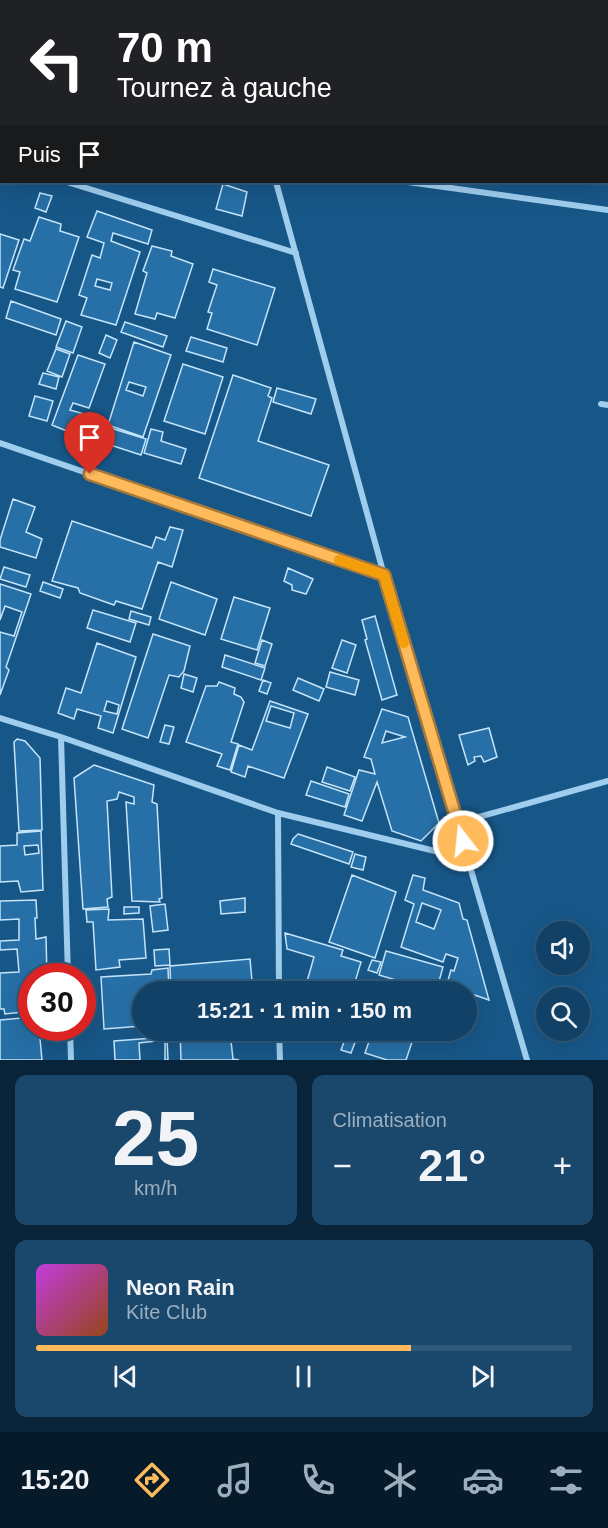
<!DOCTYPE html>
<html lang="fr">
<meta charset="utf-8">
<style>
:root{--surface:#114166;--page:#1a486c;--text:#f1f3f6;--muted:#9cafbf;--line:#305a7a;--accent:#ffba5b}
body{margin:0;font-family:Arial,sans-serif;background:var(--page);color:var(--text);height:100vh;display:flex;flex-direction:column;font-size:22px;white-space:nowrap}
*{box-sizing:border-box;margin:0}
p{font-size:20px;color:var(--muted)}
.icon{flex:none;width:33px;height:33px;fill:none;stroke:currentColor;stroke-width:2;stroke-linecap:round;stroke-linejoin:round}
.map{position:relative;height:1060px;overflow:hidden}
.panel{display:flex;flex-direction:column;gap:15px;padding:15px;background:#092438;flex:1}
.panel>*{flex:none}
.hud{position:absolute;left:0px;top:0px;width:609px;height:183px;box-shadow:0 6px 24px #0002,0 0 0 2px var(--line);background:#202124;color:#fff;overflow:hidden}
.controls{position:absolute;left:536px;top:921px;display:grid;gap:12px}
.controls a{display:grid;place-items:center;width:54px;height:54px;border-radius:50%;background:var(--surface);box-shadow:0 6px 24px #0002,0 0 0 2px var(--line);font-size:30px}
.speed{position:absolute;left:18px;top:963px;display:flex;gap:12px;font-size:30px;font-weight:700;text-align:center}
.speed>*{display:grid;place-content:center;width:78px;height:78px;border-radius:50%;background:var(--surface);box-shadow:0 6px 24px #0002,0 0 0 2px var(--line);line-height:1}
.speed .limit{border:9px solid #d22;background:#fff;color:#111}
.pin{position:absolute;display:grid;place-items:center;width:51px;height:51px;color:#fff;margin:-62px -26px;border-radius:50% 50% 50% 0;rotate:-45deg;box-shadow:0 0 6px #0007}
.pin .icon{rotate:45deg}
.me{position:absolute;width:66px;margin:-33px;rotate:344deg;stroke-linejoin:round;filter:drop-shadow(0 0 4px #0008)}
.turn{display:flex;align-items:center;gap:21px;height:126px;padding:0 18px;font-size:27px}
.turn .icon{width:78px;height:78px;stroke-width:2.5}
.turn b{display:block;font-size:42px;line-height:51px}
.then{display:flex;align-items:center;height:57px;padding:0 18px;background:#0003;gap:12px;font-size:22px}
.big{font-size:45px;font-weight:800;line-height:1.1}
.panel .widget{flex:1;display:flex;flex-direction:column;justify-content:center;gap:9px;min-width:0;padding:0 21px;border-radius:12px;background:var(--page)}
.panel .dial{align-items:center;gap:0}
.dial b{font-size:78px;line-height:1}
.song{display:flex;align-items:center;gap:18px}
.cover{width:72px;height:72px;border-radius:9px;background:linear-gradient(135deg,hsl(290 70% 55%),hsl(20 70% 35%))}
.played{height:6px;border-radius:3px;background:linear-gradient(90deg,var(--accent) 70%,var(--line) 70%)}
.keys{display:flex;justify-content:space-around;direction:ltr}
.heat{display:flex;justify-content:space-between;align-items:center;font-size:33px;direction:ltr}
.panel .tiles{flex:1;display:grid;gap:15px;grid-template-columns:1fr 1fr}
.widget:last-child{grid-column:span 2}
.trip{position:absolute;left:132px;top:981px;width:345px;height:60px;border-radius:30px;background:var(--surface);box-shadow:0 6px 24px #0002,0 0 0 2px var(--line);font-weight:800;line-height:60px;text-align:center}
.tabs{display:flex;height:96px;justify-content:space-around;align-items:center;background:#071a29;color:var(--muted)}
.tabs .icon{width:42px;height:42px}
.tabs .on{color:var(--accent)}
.tabs b{font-size:27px;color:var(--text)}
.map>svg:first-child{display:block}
.building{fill:#2670a7;stroke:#c4e4fa;stroke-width:1.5;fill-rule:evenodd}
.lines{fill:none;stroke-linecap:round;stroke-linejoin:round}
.street{stroke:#9fcdee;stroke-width:6}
.route-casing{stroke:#a6793b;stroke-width:15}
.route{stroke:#ffba5b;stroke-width:10}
.slow{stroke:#f59e0b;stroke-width:10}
</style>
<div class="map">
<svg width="608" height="1060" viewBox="0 0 608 1060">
<rect width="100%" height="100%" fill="#175788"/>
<path class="building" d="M223 184 247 192 242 216 216 209Z
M40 193 52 196 46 212 35 208Z
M97 211 152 230 148 244 113 233 111 241 140 252 116 325 81 315 87 298 79 295 92 255 100 258 104 243 87 237ZM97 279 112 283 110 290 95 286Z
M39 217 61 224 60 231 79 237 57 302 15 289 20 272 13 270 24 239 30 241Z
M0 234 19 240 3 288 0 287Z
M152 246 172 251 171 256 193 264 175 318 157 313 155 319 135 314 147 273 143 271Z
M213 269 275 288 257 345 207 329 212 313 208 312 217 285 209 282Z
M11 301 61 319 56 335 6 318Z
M66 321 82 327 73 353 56 347Z
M125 322 167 336 163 347 121 332Z
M106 335 117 340 110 358 99 353Z
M191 337 227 348 223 362 186 351Z
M134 342 171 355 143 437 108 425ZM129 382 146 387 143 396 126 390Z
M56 349 70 354 62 377 47 371Z
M78 355 105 364 89 408 73 403 70 410 91 416 84 438 52 425Z
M183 364 223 377 205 434 164 421Z
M43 373 59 377 56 389 39 384Z
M233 375 271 388 268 396 272 398 258 441 329 465 311 516 199 478Z
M277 388 316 399 311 414 273 402Z
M35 396 53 401 47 421 29 416Z
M91 422 146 439 141 455 86 437Z
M151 429 163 432 161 441 186 449 181 464 144 453Z
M13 499 35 507 26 532 42 539 36 558 0 547V540Z
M72 521 152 548 156 537 165 540 170 527 183 530 172 567 158 562 142 609 116 601 114 605 80 593 78 588 52 581Z
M4 567 30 575 26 587 0 579Z
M288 568 313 579 306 594 292 590V585L284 581Z
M43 582 63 589 60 598 40 591Z
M171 582 217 599 205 635 159 619Z
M0 584 31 594 6 667 9 670 0 695V632L14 636 22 612 5 606 0 620Z
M234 597 270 608 257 650 221 639Z
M93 610 136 623 130 642 87 628Z
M131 611 151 617 149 625 129 619Z
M375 616 397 695 382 700 365 640 367 639 362 620Z
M153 634 190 646 184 671 179 677 169 675 148 738 122 729Z
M262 640 272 644 265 666 255 663Z
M342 640 356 645 347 673 332 668Z
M97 643 136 657 113 733 98 728 101 716 77 709 74 719 58 713 66 688 81 693ZM107 701 119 705 117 714 104 711Z
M225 655 265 668 261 680 222 667Z
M330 672 359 680 355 695 326 687Z
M184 674 197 678 193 692 181 688Z
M298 678 324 689 319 701 293 690Z
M263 680 271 683 267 694 259 691Z
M219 682 235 688 234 694 241 697 244 702 231 742 238 744 230 770 217 766 222 754 186 742 206 686H217Z
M270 701 308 714 284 778 248 766 245 777 231 772 239 745 252 750ZM271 706 294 713 290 728 266 721Z
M382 709 408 717 439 823 421 841 392 831 377 782 362 821 344 815 359 770 375 774 371 759 364 757ZM386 731 405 737 382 743Z
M165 725 174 727 169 744 160 742Z
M489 728 497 757 484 762 481 756 474 757 475 761 468 765 459 735Z
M17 739 25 741 40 758 42 830 19 831 14 742Z
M94 765 154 785 152 802 157 804 162 898 159 899 160 902 132 901 126 802 134 804V797L119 792 117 799 107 801 112 897 107 899 108 907 83 909 74 778Z
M327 767 355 777 350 791 322 782Z
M311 781 349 794 345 807 306 795Z
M41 831 43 890 21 892 18 881 0 882V846L17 845V833ZM38 845 39 853 25 855 24 846Z
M298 834 353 852 349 864 291 844 293 839Z
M355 854 366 857 363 870 351 867Z
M352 875 396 892 375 958 329 942Z
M413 875 425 878 423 890 459 903 463 919 467 920 489 1000 466 992 446 987 451 970 454 971 458 958 446 954 443 962 401 947 414 904 405 900ZM422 903 441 910 434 929 416 922Z
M245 898V912L221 914 220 901Z
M36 900 37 918H35L36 939 46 937 47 976H32V1011L5 1014 4 1009H0V973L19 972 17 949 0 950V941L19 940V919L0 920V901Z
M165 904 168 930 153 932 150 906Z
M124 907H139V913L124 914Z
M109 909 108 920 143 919 146 958 119 960 120 967 96 970 93 922H87L86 910Z
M285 933 343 950 341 956 361 962 352 992H304L314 957 287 949Z
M169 949 170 965 155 966 154 950Z
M386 951 443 967 436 992 379 975Z
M250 959 253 992H171L170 966Z
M372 960 381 962 377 973 368 970Z
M168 968 169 992H142V1026L104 1029 101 977 151 974 152 970Z
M32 1017V1028H39L42 1060H0V1020Z
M180 1030H195V1033L254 1030V1037L231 1041 233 1059 239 1060H181Z
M316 1030H341L338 1041 315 1034Z
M373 1030H416L406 1060H387L365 1053Z
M347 1034 357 1037 351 1053 341 1050Z
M167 1037 168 1060H165V1040L139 1043 140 1060H115L114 1041Z"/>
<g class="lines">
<path class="street" d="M187 0 195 2
M224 0V2
M0 161H2
M67 182 296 253
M408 182 608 210
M601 404 608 405
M0 443 384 575 276 182
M384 575 527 1060
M0 718 61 737 278 813 279 992
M61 737 68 976
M278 813 468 859
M457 823 608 781
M70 1028 71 1060
M279 1030 280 1060"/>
</g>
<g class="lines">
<defs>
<path id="route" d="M90 474 384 575 463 841"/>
</defs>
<use href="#route" class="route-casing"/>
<use href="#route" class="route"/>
<path class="slow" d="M339 560 384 575 404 643"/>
</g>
</svg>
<div class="controls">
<a><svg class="icon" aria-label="sound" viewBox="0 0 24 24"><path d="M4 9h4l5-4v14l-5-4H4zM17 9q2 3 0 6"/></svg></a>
<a><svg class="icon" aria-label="search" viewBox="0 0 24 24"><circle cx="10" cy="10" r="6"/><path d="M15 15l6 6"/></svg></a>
</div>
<div class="speed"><div class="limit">30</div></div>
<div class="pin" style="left:90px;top:474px;background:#d93025"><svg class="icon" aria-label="arrive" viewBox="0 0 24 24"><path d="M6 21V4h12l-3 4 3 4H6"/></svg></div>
<svg class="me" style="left:463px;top:841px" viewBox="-20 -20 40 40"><circle r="17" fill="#ffba5b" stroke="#fff" stroke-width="3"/><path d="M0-11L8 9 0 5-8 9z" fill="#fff"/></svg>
<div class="trip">15:21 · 1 min · 150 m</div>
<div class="hud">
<div class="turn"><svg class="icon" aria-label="left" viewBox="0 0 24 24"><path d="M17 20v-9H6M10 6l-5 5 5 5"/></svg><div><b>70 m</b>Tournez à gauche</div></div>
<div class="then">Puis<svg class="icon" aria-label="arrive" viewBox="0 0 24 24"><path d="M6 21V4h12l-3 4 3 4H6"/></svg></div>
</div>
</div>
<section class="panel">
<div class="tiles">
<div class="widget dial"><b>25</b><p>km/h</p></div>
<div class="widget"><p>Climatisation</p>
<div class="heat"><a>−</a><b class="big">21°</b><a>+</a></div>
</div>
<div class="widget">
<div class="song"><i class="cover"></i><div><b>Neon Rain</b><p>Kite Club</p></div></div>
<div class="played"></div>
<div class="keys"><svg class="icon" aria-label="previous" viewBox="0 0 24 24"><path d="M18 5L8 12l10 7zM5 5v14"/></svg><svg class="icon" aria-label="pause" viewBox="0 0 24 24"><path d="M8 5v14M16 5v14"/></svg><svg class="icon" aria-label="next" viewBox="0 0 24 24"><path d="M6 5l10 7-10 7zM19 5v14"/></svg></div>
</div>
</div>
</section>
<nav class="tabs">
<b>15:20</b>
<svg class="icon on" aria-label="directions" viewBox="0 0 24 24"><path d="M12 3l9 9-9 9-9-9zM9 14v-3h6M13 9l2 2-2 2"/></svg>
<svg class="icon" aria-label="music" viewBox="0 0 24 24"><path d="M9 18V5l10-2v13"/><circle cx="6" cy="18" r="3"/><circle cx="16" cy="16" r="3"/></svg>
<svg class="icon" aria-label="phone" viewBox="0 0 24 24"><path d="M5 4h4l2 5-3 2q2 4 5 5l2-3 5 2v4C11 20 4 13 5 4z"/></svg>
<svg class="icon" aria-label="climate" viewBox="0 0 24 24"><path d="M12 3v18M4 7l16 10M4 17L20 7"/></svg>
<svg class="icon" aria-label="car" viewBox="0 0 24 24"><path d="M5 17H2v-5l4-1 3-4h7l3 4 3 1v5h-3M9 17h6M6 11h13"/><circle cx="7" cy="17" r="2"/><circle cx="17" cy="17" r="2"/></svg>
<svg class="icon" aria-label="filters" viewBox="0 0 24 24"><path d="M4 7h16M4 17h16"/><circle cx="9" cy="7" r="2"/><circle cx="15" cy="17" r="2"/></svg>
</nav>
